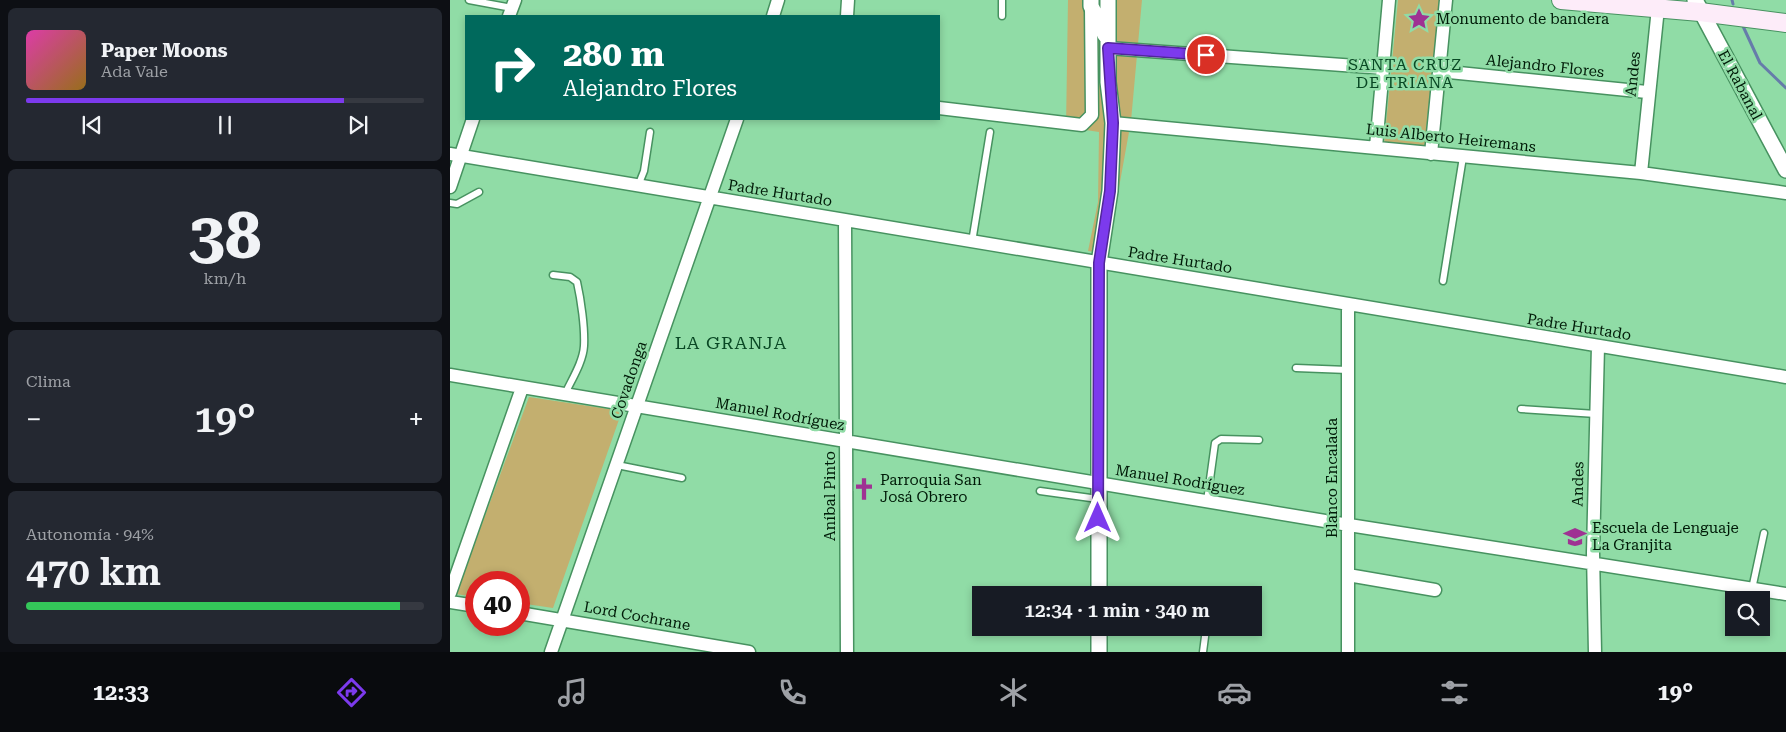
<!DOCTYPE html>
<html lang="es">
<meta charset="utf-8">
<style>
:root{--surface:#171b24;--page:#242831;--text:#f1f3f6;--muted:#9ea1a6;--line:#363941;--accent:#7c3aed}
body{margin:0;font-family:"Roboto Serif",serif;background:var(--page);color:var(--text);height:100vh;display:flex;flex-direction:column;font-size:19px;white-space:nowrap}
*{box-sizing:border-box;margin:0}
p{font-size:16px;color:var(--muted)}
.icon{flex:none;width:28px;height:28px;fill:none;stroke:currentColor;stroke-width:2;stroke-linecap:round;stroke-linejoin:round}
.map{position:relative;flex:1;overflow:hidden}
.panel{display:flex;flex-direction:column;gap:8px;padding:8px;background:#0d0f14;width:450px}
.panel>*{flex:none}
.banner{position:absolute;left:15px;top:15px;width:475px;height:105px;border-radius:0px;box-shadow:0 2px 8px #0003;background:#00695c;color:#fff;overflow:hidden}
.controls{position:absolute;left:1275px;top:591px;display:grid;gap:10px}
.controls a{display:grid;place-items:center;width:45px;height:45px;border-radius:0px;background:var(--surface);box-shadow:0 2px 8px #0003;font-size:25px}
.speed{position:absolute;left:15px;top:571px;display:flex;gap:10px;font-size:25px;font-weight:700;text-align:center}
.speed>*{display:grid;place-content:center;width:65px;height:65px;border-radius:50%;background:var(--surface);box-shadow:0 2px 8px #0003;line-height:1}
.speed .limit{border:8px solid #d22;background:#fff;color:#111}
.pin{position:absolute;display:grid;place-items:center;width:42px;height:42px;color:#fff;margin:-21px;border:2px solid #fff;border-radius:50%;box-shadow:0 1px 5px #0007}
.me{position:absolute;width:55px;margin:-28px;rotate:0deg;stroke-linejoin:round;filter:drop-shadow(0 0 4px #0008)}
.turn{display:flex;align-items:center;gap:18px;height:105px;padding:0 15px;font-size:22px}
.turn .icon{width:65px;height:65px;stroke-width:2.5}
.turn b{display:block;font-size:35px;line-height:42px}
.big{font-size:38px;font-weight:600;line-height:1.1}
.panel .card{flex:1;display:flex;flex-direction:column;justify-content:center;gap:8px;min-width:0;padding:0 18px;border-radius:8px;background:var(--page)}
.panel .dial{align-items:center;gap:0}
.dial b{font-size:65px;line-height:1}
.song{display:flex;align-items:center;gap:15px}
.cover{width:60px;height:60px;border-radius:8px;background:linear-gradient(135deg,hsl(320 70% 55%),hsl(40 70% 35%))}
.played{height:5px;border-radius:2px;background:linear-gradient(90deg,var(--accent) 80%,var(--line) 80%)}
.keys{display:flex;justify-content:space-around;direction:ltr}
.heat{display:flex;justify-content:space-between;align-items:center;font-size:28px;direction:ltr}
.charge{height:8px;border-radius:4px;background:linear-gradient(90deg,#34c759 94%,var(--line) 0)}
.trip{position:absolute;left:522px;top:586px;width:290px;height:50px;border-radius:0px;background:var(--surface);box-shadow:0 2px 8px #0003;font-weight:600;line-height:50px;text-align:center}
.tab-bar{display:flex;height:80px;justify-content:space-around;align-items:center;background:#090b0e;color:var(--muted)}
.tab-bar .icon{width:35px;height:35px}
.tab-bar .active{color:var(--accent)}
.tab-bar b{font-size:22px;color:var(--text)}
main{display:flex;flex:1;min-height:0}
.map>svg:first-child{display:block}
.green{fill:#c3af6f}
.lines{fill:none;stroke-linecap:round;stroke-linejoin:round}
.stream{stroke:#667caa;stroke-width:3}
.service-casing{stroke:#479260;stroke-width:9}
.minor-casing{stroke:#479260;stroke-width:15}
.tertiary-casing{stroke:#479260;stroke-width:18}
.secondary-casing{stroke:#479260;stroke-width:20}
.service{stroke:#fff;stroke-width:6}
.minor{stroke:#fff;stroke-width:12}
.tertiary{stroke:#fff;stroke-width:15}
.secondary{stroke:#fdecf9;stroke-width:18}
.route-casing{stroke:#51269a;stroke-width:12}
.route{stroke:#7c3aed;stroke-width:9}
.labels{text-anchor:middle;stroke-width:5;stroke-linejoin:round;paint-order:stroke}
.poi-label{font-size:15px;fill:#001b08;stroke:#90dca6;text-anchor:start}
.street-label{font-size:15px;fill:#001b08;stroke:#90dca6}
.neighbourhood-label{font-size:16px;letter-spacing:1px;fill:#094824;stroke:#90dca6}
.quarter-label{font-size:18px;letter-spacing:1px;fill:#094824;stroke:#90dca6}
</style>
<main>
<section class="panel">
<div class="card">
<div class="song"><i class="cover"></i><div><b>Paper Moons</b><p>Ada Vale</p></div></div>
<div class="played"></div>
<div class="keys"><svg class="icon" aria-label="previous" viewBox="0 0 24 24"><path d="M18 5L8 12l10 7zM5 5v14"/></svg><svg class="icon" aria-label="pause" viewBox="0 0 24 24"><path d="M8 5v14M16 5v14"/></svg><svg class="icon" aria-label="next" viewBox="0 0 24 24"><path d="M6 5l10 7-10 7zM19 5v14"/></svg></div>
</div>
<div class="card dial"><b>38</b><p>km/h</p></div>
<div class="card"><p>Clima</p>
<div class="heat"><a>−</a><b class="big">19°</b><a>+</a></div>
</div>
<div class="card"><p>Autonomía · 94%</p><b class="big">470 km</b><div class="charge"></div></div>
</section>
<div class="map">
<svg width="1336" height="652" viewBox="0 0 1336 652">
<rect width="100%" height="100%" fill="#90dca6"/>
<path class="green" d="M618 0H692L681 121 657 254 638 251 648 202 649 132 616 127Z
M948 0H990L974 149 934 145Z
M79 397 172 411 103 608 69 603V582H26V597L6 594Z"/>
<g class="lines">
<path class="stream" d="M1282 0 1283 4
M1292 24 1310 63 1336 88"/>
<defs>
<path id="service" d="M19 0 62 8
M552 0V16
M188 186 194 171 200 132
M0 203 7 204 29 192
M522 242 540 132
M103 275 120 277 127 282C131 300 135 328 134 346 133 362 122 379 115 394
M993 281 1013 157
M846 368 898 370
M1071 409 1146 414
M167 465 232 478
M590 491 648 499
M757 501 765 443 771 439 809 440
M1302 589 1314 533
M753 652 756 629"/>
<path id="minor" d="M59 16 65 0
M323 16 328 0
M397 16 398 0
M658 48 934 68
M989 71 1197 92
M489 108 632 125 642 115 641 7
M663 123 1191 173 1336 193
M926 147 939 0
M0 154 1336 377
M981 154 996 0
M1191 173 1208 8
M0 187 23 119
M395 220 397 652
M0 375 899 525 1336 594
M898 575 985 590
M0 593 72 388
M0 602 26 606
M69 613 299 652
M101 652 287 119
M898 652V304
M1145 652 1143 553 1148 346"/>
<path id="tertiary" d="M641 0V6L655 35
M1245 0 1336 170
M649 595V263L660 191 663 123 658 82V0
M649 628V652"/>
<path id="secondary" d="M1111 0 1250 12 1336 23"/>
</defs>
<use href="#service" class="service-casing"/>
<use href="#minor" class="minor-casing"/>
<use href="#tertiary" class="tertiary-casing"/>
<use href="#secondary" class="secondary-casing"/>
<use href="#service" class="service"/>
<use href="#minor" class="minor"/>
<use href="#tertiary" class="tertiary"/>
<use href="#secondary" class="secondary"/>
</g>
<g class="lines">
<defs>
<path id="route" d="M648 518 649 263 660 191 663 123 658 48 756 55"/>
</defs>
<use href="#route" class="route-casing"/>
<use href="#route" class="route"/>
</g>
<defs>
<symbol id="sight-bare" viewBox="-9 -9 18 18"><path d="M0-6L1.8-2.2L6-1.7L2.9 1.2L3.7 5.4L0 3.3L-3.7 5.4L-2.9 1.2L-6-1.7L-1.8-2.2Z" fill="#9f3293" stroke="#90dca6" stroke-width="2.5" paint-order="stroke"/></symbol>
<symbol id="church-bare" viewBox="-9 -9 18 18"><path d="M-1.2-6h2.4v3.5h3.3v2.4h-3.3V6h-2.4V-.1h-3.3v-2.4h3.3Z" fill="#9f3293" stroke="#90dca6" stroke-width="2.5" paint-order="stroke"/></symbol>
<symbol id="school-bare" viewBox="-9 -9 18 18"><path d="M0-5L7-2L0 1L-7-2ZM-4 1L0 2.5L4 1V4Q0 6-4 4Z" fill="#9f3293" stroke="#90dca6" stroke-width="2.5" paint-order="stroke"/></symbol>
</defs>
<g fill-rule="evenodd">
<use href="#sight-bare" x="953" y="3" width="32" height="32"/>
<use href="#church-bare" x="398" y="473" width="32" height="32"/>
<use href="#school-bare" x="1109" y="521" width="32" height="32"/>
</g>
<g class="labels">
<g class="poi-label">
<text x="986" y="24">Monumento de bandera</text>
<text x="430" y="485">Parroquia San<tspan x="430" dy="17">Josá Obrero</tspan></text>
<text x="1142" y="533">Escuela de Lenguaje<tspan x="1142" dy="17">La Granjita</tspan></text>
</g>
<g class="street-label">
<text transform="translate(1095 66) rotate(6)" y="5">Alejandro Flores</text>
<text transform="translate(1183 74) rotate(-84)" y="5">Andes</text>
<text transform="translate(1290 85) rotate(62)" y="5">El Rabanal</text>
<text transform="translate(1001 138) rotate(6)" y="5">Luis Alberto Heiremans</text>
<text transform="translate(330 193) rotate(9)" y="5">Padre Hurtado</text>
<text transform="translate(730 260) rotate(9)" y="5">Padre Hurtado</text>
<text transform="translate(1129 327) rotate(9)" y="5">Padre Hurtado</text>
<text transform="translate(179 380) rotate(-71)" y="5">Covadonga</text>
<text transform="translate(330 414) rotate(10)" y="5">Manuel Rodríguez</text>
<text transform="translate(882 478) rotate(-90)" y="5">Blanco Encalada</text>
<text transform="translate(730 480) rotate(9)" y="5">Manuel Rodríguez</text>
<text transform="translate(1128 484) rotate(-89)" y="5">Andes</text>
<text transform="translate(380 496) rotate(-90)" y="5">Aníbal Pinto</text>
<text transform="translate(187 616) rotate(10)" y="5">Lord Cochrane</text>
</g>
<g class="neighbourhood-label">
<text x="955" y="70">SANTA CRUZ<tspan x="955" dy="18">DE TRIANA</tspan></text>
</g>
<g class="quarter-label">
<text x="281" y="349">LA GRANJA</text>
</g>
</g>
</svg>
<div class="controls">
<a><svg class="icon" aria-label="search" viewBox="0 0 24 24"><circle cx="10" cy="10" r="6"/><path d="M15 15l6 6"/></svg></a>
</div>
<div class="speed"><div class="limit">40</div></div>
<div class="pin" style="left:756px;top:55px;background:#d93025"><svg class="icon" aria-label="arrive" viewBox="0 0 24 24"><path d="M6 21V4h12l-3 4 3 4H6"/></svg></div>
<svg class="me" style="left:648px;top:518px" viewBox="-20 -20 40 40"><path d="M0-17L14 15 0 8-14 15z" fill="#7c3aed" stroke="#fff" stroke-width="4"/></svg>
<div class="trip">12:34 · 1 min · 340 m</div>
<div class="banner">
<div class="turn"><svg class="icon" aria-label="right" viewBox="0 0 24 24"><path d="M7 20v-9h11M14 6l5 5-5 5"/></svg><div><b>280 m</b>Alejandro Flores</div></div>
</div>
</div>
</main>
<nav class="tab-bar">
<b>12:33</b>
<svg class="icon active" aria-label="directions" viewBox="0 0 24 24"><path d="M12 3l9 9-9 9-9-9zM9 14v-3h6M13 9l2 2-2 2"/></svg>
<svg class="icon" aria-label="music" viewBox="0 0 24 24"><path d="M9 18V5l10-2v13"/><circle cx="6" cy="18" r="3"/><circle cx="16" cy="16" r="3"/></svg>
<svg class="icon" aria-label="phone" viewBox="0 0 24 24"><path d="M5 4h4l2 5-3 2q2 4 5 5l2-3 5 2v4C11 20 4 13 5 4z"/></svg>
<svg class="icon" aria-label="climate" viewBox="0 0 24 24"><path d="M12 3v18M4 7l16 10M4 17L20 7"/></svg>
<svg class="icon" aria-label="car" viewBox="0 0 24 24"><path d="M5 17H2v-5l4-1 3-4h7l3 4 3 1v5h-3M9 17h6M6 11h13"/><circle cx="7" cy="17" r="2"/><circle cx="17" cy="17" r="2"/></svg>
<svg class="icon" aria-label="filters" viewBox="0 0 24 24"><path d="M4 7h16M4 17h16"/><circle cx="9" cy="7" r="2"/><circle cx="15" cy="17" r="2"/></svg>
<b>19°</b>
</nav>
